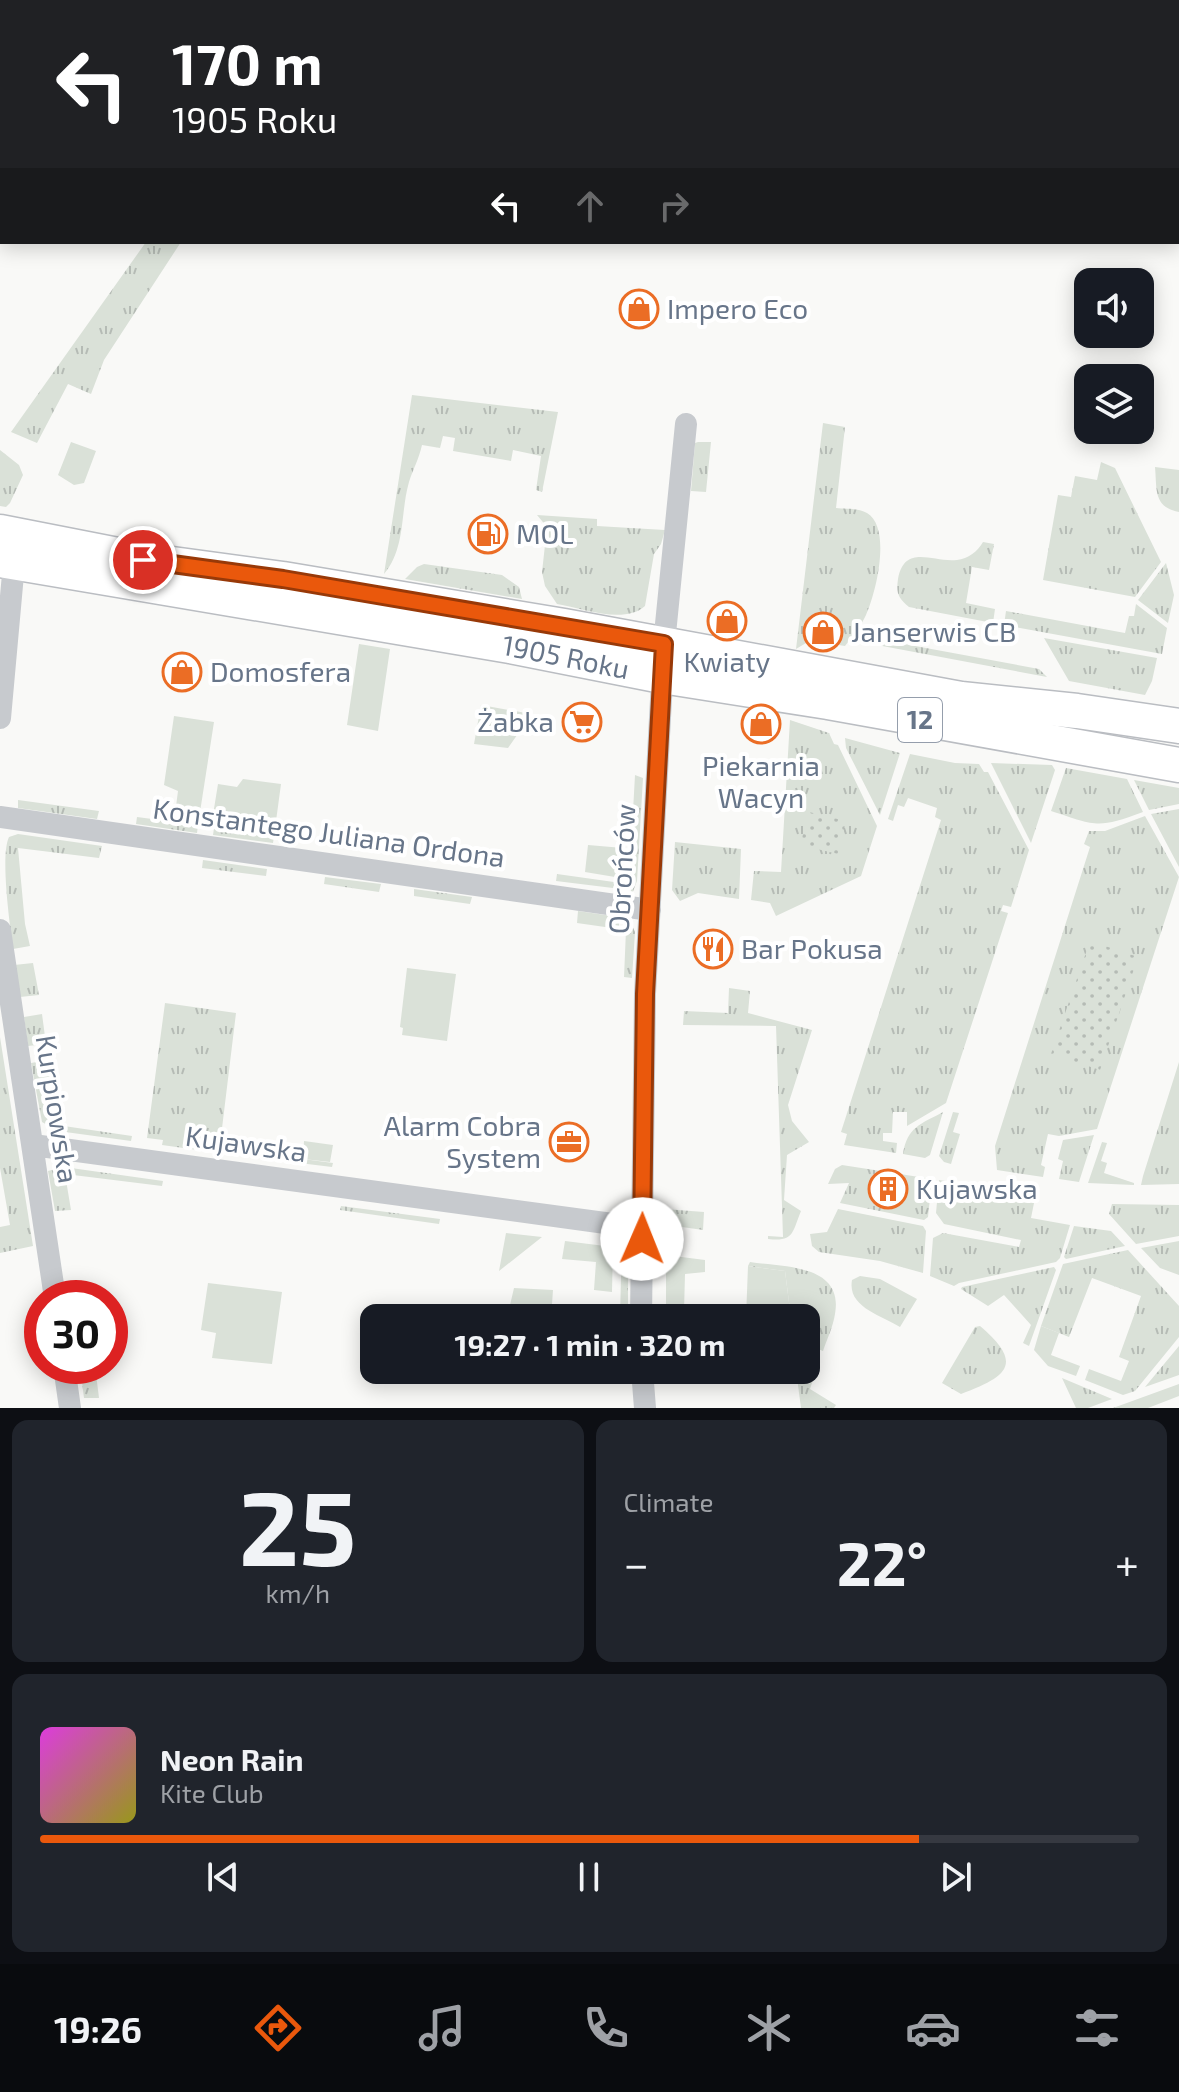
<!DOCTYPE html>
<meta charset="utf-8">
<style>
:root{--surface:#171b24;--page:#20242c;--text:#f1f3f6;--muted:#9ea1a6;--line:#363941;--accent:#ea580c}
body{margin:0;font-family:"Exo 2",sans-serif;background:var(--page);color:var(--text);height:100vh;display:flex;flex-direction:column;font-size:30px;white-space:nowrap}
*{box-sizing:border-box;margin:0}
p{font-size:26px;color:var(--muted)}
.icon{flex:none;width:44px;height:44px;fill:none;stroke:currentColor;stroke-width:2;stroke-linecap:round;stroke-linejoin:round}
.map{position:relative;height:1408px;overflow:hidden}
.drawer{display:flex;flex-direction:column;gap:12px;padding:12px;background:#0d0f14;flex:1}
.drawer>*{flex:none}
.top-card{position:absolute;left:0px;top:0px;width:1180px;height:244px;box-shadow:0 4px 20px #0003;background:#202124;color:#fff;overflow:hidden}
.tools{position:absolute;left:1074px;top:268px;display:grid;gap:16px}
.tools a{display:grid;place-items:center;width:80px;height:80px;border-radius:16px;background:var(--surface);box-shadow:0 4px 20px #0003;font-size:40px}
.speed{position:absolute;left:24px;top:1280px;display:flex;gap:16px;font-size:40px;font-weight:700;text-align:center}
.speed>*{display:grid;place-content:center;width:104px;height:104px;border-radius:50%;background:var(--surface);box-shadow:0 4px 20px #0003;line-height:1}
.speed .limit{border:12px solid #d22;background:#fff;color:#111}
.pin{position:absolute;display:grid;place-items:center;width:68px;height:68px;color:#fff;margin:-34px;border:4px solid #fff;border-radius:50%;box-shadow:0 2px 8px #0007}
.me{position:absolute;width:88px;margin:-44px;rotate:1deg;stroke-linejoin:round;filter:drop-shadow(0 0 6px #0008)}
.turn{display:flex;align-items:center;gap:28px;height:168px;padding:0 40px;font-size:36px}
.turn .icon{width:104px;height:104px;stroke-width:2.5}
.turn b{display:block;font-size:56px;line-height:68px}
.lanes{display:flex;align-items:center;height:76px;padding:0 40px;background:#0003;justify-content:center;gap:40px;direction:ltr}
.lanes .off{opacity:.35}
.big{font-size:60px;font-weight:700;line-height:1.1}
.drawer .card{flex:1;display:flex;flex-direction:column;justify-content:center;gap:12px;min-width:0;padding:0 28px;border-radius:16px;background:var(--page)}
.drawer .dial{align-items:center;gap:0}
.dial b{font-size:104px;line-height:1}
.song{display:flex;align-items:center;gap:24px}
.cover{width:96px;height:96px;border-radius:12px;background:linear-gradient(135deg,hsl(300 70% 55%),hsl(60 70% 35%))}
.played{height:8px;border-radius:4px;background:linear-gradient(90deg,var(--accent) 80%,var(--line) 80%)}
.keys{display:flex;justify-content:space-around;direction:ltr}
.heat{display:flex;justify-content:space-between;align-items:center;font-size:44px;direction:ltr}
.drawer .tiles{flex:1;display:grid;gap:12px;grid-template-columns:1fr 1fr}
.card:last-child{grid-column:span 2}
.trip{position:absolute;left:360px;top:1304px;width:460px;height:80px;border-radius:16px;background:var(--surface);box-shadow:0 4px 20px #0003;font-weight:700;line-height:80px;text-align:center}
.dock{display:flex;height:128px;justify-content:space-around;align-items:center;background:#090b0e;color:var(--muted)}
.dock .icon{width:56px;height:56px}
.dock .selected{color:var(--accent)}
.dock b{font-size:36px;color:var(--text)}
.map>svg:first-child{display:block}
.grass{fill:url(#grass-tufts)}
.park{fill:url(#park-dots)}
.garden{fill:#dae1d8}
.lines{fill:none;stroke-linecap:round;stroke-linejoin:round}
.primary-casing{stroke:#babdc2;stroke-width:37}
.street{stroke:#c7cace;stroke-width:22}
.primary{stroke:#fff;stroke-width:34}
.route-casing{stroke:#983908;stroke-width:20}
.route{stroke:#ea580c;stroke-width:14}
.labels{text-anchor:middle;stroke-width:8;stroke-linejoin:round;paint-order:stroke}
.shield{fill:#fff;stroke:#959eac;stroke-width:2}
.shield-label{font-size:26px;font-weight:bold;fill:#677589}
.poi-label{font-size:28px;fill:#677589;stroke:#fff;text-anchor:start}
.street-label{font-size:28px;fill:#677589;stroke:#fff}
</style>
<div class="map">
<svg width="1179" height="1408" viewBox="0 0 1179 1408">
<defs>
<pattern id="grass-tufts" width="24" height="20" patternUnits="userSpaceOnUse" patternTransform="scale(2)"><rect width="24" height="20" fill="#dae1d8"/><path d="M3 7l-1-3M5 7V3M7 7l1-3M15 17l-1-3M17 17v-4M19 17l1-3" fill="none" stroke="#b5bbb5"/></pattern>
<pattern id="park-dots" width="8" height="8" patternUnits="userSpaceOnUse" patternTransform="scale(2)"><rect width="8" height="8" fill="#dae1d8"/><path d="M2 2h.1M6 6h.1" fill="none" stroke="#b5bbb5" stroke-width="1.8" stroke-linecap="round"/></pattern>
</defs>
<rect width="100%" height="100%" fill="#f9f9f7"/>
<path class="grass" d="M146 242H181L104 360 91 394 68 384 37 443 11 432Z
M412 395 558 412 542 492 536 490 541 456 513 450 511 461 453 451 455 438 443 436 440 448 422 445C419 459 413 469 409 482 400 513 406 548 384 574Z
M823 423 845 427 836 508C845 509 859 508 867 513 892 528 876 593 866 615 861 626 853 636 845 646L832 644 834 624 815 621 811 640 796 649Z
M698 442H711L706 492 691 491 695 443Z
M0 450 19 465 23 475 10 503 6 507 0 506Z
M1101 462 1115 468 1161 562 1135 597 1043 580 1058 495 1071 497 1075 476 1097 480Z
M1155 467 1179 470V512C1153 507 1157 489 1155 467Z
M537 515 597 519V526L665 530 661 544 654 554 645 606C624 625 582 608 557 604L545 586 542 572 547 527Z
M983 542 994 544 989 570 972 567 966 603 995 609 993 623 909 607C898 598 896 593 898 579 905 543 933 563 957 560 968 559 978 551 983 542Z
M1166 563 1174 595 1168 623 1138 600Z
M424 564 502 575 519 587 522 599 405 579 417 567Z
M1136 604 1167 628 1162 654 1004 625 1006 611 1125 633 1129 616H1134Z
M1044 638 1157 658 1152 681 1145 695 1069 681Z
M888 641 1039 669 1047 677 877 645Z
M790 720 829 733 834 744 838 745 877 826 861 876 776 916 770 903 751 900 754 871 781 872Z
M845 738 900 753 880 815 846 748Z
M910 754 955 763 979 764 984 772H988L1029 850 1011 907 1003 905 1001 911 1008 913 946 1103 907 1126V1112H893L892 1133H883V1141L897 1143 896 1153 844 1145 847 1134 841 1132 941 820 935 817 937 808 908 798 904 807 898 805 893 821 888 819Z
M991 763 1052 765 1055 770 1031 843Z
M1066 768 1127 779 1143 812C1097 829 1097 826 1051 811Z
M635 775 643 778 637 881 632 894 629 884Z
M1134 780 1179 788V804L1149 810Z
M18 800 99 811 97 819 18 808Z
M1179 809V867L1151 814Z
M1145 816 1179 877 1097 1129 1059 1136 1048 1134 1041 1165 1045 1167 1043 1177 997 1170 995 1146 1090 847 1084 844 1089 831H1105Z
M137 817 198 825 197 833 136 824Z
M214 828 274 836 273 843 213 835Z
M18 834 102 846 99 858 18 848 25 924 30 946 13 949C10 925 0 856 9 837Z
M675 842 741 849 739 899 698 893 680 901 672 890Z
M203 860 267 869 266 876 202 868Z
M557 874 621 883V889L556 881Z
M325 877 381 884 379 892 324 884Z
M414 889 472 897 470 904 414 896Z
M578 911 619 917V929L577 923Z
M631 923 635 932 632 978 624 977 626 930Z
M33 963 39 995 20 997 14 965Z
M729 988 750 991 748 1013 812 1030 788 1105 792 1121 809 1142 787 1155 784 1200 801 1211C792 1233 794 1242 768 1239V1236L783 1237 776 1026 683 1025 684 1011 728 1013Z
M165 1003 236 1013 219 1153 162 1145 163 1140 147 1138Z
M42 1014 46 1044 28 1046 24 1017Z
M0 1037 33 1246 0 1253V1227L10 1225 0 1168Z
M48 1060 57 1125 132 1136 131 1141 58 1131 42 1122 31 1063Z
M1179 1062V1184L1141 1185 1143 1176Z
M943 1112 930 1155 925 1158 903 1154C907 1127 921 1124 943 1112Z
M953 1112 959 1113 953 1132 960 1134 951 1164 944 1162 939 1156Z
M1094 1135 1079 1182 1059 1179 1063 1161 1058 1159 1063 1140Z
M1102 1142 1107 1143 1101 1161 1107 1163 1104 1173 1134 1183V1185L1088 1183Z
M243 1151 333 1163 332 1167 242 1156Z
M842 1165 932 1179 928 1217 924 1220 840 1203 849 1183 828 1184 835 1169Z
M64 1167 163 1181 162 1186 65 1174 71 1210 55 1211 48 1171Z
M939 1180 957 1183 966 1192 1034 1203 1031 1218 1070 1225 1060 1258 1056 1262 959 1283 954 1286 930 1276 933 1238 943 1233 1019 1247 1021 1240 944 1224 936 1213Z
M1112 1204 1179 1205V1236L1136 1244 1109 1214Z
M341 1206 440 1219 439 1224 340 1210Z
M665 1209 704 1212 703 1230 668 1225 665 1220Z
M838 1209 923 1226 926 1231 923 1273 880 1261 819 1252 812 1246 810 1234 827 1232Z
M1074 1226 1111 1231 1125 1246 1066 1259 1064 1257Z
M622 1237 628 1249V1318H620Z
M1179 1241V1275L1160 1268 1141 1248Z
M1128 1250 1179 1306V1337L1135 1391 1123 1395 1085 1380 1089 1369 1121 1381 1129 1361 1119 1357 1141 1296 1092 1278 1069 1337 1041 1326 1063 1264Z
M750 1262C783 1267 844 1264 835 1314 833 1327 827 1339 823 1351L813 1347 806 1364V1318H791L785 1271 748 1266Z
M1054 1267 1056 1270 1029 1346 1023 1343 1031 1325 1004 1295 988 1306 961 1289 962 1287Z
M860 1276 880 1279 917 1299 900 1327C881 1315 847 1307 852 1280Z
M980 1326C1025 1364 1007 1377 961 1394L942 1383 975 1327Z
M1179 1346V1375L1145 1387Z
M80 1366H95L99 1398H84Z
M796 1370H803V1373L814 1377 810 1389 836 1405 834 1408H801Z
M1062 1378 1112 1399 1088 1408H1076Z
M1179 1384V1396L1148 1408H1113Z"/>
<path class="park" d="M809 812 846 821 838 854 800 845Z
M1090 941 1138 957 1100 1070 1051 1054Z"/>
<path class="garden" d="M71 442 96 451 84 483 74 485 58 475Z
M359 644 390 649 378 731 347 725Z
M481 705 526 713 529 718 508 748 474 744Z
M174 716 214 722 198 825 174 822 178 791 164 785Z
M243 779 281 784 274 836 211 827 218 784 237 787Z
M588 845 623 848 621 878 585 872Z
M407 968 456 974 447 1041 402 1035 403 1028 400 1027Z
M304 1141 333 1145 330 1162 303 1159Z
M506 1233 542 1237 499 1271Z
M565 1241 613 1247 612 1292 594 1290 596 1262 562 1259Z
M666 1255 705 1260V1272L685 1274 684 1311 666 1310Z
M748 1266 785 1271 791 1318H746Z
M208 1283 282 1292 272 1364 212 1358 216 1333 201 1330Z
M514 1288 553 1290 551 1318H507Z
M425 1304 486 1312 485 1318H423Z
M1041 1326 1059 1333 1051 1355 1080 1366 1076 1376 1048 1366 1034 1350Z"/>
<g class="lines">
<defs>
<g id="primary">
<path d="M0 532 143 560 283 579 564 626 961 699 1077 711 1179 726"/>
<path id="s1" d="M0 560 510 646 662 676 828 702 1179 765"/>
</g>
</defs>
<use href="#primary" class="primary-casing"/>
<path class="street" d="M0 718 14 563
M0 817 650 910
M0 930 55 1298
M33 1145 642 1228
M641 1318 645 994 664 644 686 424
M64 1366 70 1408
M642 1370 645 1408"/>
<use href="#primary" class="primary"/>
</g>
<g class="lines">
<defs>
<path id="route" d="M143 560 283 579 664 644 645 994 642 1239"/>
</defs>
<use href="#route" class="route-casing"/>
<use href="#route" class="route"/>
</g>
<defs>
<symbol id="shop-ring" viewBox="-11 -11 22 22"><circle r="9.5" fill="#fff" stroke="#eb6d25" stroke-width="1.5"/><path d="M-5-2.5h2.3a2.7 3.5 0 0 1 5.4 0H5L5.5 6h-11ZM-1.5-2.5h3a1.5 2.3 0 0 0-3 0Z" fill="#eb6d25"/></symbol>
<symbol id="fuel-ring" viewBox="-11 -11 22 22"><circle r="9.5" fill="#fff" stroke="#eb6d25" stroke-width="1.5"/><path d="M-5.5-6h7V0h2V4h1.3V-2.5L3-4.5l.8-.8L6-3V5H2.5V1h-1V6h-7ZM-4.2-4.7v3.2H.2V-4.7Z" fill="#eb6d25"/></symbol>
<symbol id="supermarket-ring" viewBox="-11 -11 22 22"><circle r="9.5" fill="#fff" stroke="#eb6d25" stroke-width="1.5"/><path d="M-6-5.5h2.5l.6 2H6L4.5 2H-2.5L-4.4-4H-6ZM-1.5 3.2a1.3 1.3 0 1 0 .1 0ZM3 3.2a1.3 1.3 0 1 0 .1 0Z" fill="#eb6d25"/></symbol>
<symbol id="restaurant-ring" viewBox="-11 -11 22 22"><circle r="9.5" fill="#fff" stroke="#eb6d25" stroke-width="1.5"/><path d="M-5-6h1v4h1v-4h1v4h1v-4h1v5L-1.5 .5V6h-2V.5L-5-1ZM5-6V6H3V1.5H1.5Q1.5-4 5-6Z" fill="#eb6d25"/></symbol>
<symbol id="office-ring" viewBox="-11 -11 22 22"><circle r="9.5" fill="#fff" stroke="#eb6d25" stroke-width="1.5"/><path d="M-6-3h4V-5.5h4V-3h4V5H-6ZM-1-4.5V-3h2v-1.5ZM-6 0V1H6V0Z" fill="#eb6d25"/></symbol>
<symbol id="building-ring" viewBox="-11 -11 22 22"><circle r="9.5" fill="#fff" stroke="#eb6d25" stroke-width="1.5"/><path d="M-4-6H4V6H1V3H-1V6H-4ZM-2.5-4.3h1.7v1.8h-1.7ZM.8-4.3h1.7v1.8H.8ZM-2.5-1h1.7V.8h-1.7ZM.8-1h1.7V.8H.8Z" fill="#eb6d25"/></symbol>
</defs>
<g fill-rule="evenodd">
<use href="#shop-ring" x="617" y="287" width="44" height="44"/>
<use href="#fuel-ring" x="466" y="512" width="44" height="44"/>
<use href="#shop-ring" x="705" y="599" width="44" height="44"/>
<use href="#shop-ring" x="801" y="610" width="44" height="44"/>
<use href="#shop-ring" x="160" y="650" width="44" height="44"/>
<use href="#supermarket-ring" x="560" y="700" width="44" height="44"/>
<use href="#shop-ring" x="739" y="702" width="44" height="44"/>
<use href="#restaurant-ring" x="691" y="927" width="44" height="44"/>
<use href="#office-ring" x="547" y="1120" width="44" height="44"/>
<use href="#building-ring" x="866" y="1167" width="44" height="44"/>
</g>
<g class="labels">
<rect class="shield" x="898" y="698" width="44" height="44" rx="6"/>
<g class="shield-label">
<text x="920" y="729">12</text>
</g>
<g class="poi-label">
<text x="667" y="319">Impero Eco</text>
<text x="516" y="544">MOL</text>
<text x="851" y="642">Janserwis CB</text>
<text x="727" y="672" text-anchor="middle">Kwiaty</text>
<text x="210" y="682">Domosfera</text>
<text x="554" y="732" text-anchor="end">Żabka</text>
<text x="761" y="776" text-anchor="middle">Piekarnia<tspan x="761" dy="32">Wacyn</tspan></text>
<text x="741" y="959">Bar Pokusa</text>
<text x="541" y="1136" text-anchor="end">Alarm Cobra<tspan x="541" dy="32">System</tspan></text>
<text x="916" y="1199">Kujawska</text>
</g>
<g class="street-label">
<text dy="10" stroke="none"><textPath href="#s1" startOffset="574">1905 Roku</textPath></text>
<text transform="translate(329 833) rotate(8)" y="10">Konstantego Juliana Ordona</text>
<text transform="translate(622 869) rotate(-87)" y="10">Obrońców</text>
<text transform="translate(57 1109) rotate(81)" y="10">Kurpiowska</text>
<text transform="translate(246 1144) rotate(8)" y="10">Kujawska</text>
</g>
</g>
</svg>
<div class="tools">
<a><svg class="icon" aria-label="sound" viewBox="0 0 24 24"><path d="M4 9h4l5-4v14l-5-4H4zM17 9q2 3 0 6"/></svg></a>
<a><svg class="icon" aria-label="layers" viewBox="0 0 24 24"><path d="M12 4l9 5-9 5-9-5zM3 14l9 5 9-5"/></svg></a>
</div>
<div class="speed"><div class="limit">30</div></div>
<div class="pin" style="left:143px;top:560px;background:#d93025"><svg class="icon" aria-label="arrive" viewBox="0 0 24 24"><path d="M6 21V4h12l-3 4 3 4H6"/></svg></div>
<svg class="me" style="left:642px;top:1239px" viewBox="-20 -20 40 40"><circle r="19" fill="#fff"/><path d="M0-13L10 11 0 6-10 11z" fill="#ea580c"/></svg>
<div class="trip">19:27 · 1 min · 320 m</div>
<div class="top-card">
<div class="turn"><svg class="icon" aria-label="left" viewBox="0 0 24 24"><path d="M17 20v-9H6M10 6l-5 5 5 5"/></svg><div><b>170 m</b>1905 Roku</div></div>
<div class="lanes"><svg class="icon" aria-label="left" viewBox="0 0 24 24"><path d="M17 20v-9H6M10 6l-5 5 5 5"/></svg><svg class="icon off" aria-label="ahead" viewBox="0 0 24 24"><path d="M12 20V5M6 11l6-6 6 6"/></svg><svg class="icon off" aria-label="right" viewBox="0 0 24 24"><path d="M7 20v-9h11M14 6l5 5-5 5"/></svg></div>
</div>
</div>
<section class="drawer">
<div class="tiles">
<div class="card dial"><b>25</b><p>km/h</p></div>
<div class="card"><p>Climate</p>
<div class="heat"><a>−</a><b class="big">22°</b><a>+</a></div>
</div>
<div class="card">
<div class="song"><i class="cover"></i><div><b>Neon Rain</b><p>Kite Club</p></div></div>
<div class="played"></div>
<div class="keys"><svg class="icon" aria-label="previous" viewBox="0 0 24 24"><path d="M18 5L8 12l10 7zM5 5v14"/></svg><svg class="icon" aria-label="pause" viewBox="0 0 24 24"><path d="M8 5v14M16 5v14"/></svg><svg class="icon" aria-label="next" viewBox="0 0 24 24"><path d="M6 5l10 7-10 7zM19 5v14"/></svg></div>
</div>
</div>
</section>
<nav class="dock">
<b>19:26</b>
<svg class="icon selected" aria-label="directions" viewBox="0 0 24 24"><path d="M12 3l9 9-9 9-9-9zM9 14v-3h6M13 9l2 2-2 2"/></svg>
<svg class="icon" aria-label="music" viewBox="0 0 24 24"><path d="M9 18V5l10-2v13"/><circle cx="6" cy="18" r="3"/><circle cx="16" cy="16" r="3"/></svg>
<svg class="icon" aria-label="phone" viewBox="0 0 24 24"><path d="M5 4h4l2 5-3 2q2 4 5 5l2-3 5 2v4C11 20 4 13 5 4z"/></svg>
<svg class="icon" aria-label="climate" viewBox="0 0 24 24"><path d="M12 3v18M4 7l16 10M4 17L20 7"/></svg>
<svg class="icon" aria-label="car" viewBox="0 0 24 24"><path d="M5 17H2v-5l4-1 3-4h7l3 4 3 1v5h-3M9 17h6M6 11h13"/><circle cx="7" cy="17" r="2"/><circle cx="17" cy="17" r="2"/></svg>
<svg class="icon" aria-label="filters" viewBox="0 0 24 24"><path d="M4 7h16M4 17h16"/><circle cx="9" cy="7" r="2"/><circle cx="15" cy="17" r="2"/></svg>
</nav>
